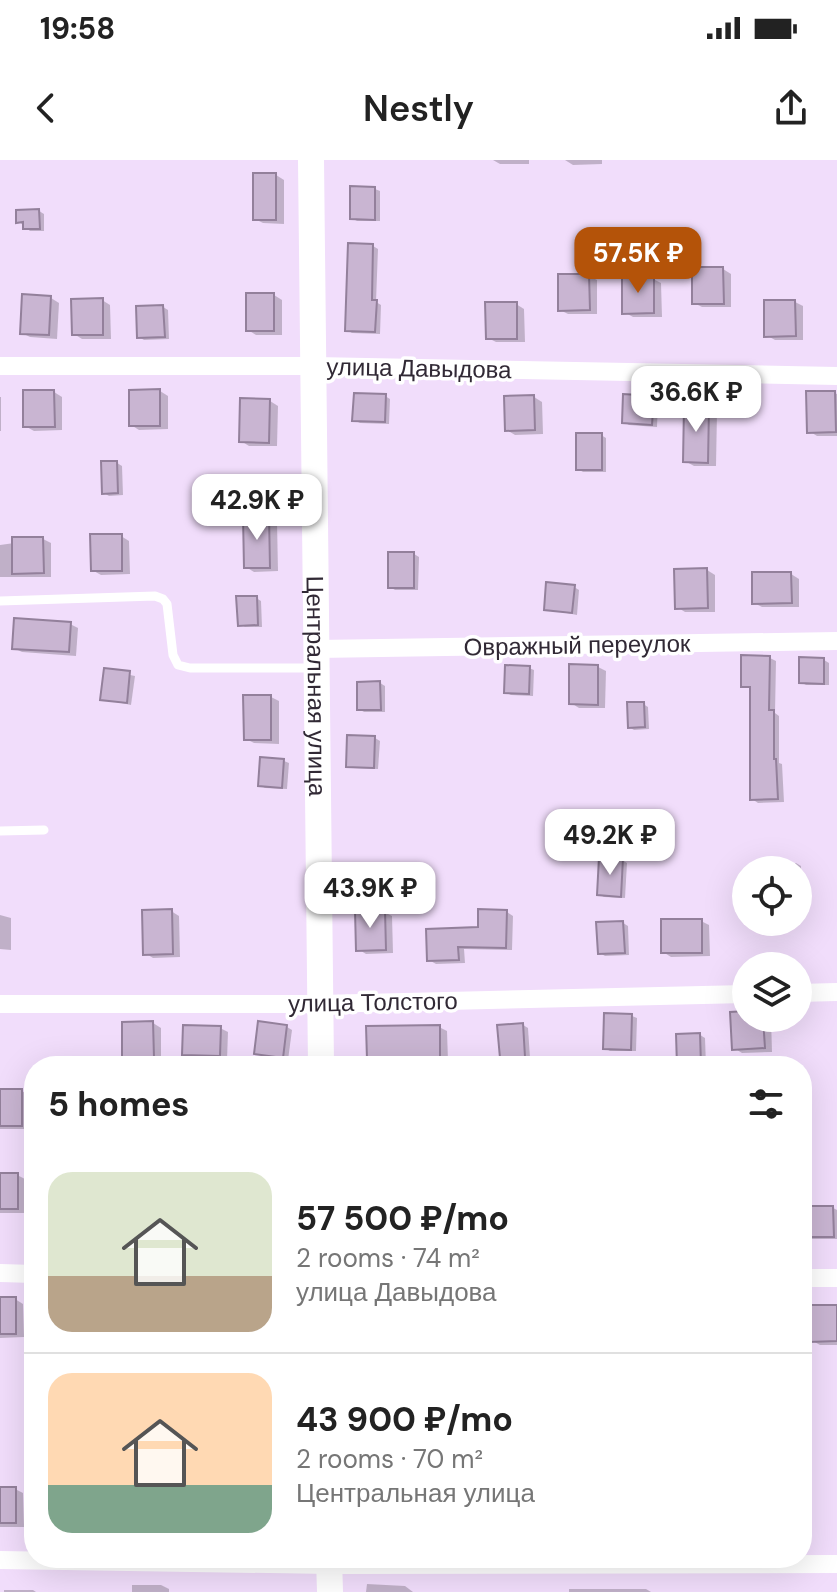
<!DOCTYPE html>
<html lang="en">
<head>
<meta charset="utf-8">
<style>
	:root { --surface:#fff; --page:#f6f6f6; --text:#222; --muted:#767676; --line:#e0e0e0; --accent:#b45309 }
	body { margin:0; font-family:"DM Sans",sans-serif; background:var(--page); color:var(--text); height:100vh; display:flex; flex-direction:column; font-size:30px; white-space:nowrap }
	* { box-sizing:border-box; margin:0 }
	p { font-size:26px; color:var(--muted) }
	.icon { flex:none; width:44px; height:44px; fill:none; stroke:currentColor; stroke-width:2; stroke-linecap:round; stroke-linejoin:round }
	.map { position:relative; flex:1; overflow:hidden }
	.details { position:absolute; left:24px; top:896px; width:788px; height:512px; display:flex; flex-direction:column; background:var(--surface); border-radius:32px; box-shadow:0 8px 32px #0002 }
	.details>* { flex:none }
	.tools { position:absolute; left:732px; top:696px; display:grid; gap:16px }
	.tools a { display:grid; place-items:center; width:80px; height:80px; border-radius:50%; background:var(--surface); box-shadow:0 8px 32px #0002; font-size:40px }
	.price { position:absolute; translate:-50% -68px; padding:0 18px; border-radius:16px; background:#fff; color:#222; font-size:26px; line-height:52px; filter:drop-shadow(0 2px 4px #0008) }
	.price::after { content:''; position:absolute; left:50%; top:48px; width:24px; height:18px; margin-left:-12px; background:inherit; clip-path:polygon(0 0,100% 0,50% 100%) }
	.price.on { background:var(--accent); color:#fff }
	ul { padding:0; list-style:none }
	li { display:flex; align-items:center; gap:24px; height:200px; padding:0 24px }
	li+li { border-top:2px solid var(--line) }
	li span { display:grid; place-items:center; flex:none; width:224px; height:160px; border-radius:24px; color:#555 }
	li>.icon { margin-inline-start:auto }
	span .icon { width:96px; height:96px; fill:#fffc; stroke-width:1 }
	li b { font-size:34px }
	h2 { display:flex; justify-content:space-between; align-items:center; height:96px; padding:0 24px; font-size:34px }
	.status { display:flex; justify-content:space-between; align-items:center; height:56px; padding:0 40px; background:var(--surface); direction:ltr }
	.status svg { height:22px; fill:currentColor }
	header { display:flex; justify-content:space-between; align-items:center; height:104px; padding:0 24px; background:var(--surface); font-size:36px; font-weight:600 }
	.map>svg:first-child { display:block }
</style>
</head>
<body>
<div class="status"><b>19:58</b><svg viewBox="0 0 49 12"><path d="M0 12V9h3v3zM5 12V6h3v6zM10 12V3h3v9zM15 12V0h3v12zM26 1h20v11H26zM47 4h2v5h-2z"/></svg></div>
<header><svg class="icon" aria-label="back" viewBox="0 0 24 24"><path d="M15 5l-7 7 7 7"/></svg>Nestly<svg class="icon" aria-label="share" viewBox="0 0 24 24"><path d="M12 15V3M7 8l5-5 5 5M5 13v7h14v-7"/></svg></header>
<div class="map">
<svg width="837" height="1432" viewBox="0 0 837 1432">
	<rect width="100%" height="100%" fill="#f1ddfb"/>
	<g fill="#0003">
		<polygon points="493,0 529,0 529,4 500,4"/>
		<polygon points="565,0 602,0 602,4 573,5"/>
		<polygon points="276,15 284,20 284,64 263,63 255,59"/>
		<polygon points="375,29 380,31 380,61 357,61 352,58"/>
		<polygon points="39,51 44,54 44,71 30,71 18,61"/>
		<polygon points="373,86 378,89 376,142 381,145 380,174 352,173 347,170"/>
		<polygon points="723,109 731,114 731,147 702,147 694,143"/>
		<polygon points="589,116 597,120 597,154 568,154 560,150"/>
		<polygon points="653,119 661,123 662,157 633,157 624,152"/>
		<polygon points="274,135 282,140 282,175 256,175 248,170"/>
		<polygon points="51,138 59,143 57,179 30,177 22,173"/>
		<polygon points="102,140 110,145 111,179 82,179 74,174"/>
		<polygon points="795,142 803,146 803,180 775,180 766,175"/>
		<polygon points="516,144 524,149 525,182 496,182 488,178"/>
		<polygon points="163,147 168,150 169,179 144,180 139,177"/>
		<polygon points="160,231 168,236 168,269 139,270 131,265"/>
		<polygon points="54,232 62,237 62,270 34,271 25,266"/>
		<polygon points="834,233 837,234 837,276 817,276 809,271"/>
		<polygon points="385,236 390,239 389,264 360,263 354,260"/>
		<rect x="0" y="237" width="1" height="34"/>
		<polygon points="534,237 542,242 543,274 515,275 507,270"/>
		<polygon points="653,238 658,241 657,267 629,265 624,262"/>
		<polygon points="270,241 278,246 277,286 249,286 241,281"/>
		<polygon points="709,248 717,253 716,306 694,306 685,301"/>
		<polygon points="601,275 606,278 606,312 583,312 578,309"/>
		<polygon points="117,303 122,306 123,335 109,336 104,333"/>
		<polygon points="269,357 277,362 278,411 254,412 246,407"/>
		<polygon points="121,376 129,381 130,414 101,415 92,410"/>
		<polygon points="43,379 51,383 51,417 0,417 0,385"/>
		<polygon points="414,394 419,397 418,430 395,430 390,427"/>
		<polygon points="707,410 715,415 715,452 685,452 677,447"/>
		<polygon points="791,414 799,419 799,447 762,447 754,443"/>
		<polygon points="574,427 579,430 577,455 546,449"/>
		<polygon points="256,438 261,441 262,467 245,467 240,464"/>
		<polygon points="70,464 78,468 76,496 22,492 14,488"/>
		<polygon points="770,498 776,501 775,553 779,556 779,603 782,604 784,642 758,643 752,639 752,529 743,526"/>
		<polygon points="824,500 829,503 829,525 806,525 801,522"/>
		<polygon points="598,507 606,511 605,548 579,548 571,543"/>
		<polygon points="529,508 534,510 533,536 511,535 506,532"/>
		<polygon points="105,510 135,516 131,545 102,539"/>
		<polygon points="380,523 385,526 385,552 364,552 359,549"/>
		<polygon points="271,537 279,541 279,584 254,583 246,579"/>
		<polygon points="643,544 648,547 649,569 634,570 629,567"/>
		<polygon points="375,578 380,581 378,609 353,608 348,605"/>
		<polygon points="284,601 289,603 287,629 265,628 260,625"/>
		<polygon points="622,700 627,703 625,738 604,737 599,734"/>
		<polygon points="796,703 801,706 801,734 798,734 798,710 766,710 766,704"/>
		<polygon points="171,751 179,756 180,797 153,798 145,793"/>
		<polygon points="384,752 392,756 393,793 366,794 358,789"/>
		<polygon points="507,752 513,756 512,790 464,789 465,803 436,804 429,800"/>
		<polygon points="0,755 11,758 11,790 0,789"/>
		<polygon points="701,761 709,765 710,796 671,797 663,792"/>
		<polygon points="623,763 628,766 629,795 605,796 600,793"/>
		<polygon points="746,853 746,858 771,858 772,892 742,893 734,888"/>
		<polygon points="632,856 637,858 636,891 610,891 605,888"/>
		<polygon points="153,863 161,868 161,902 132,902 124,897"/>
		<polygon points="523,865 528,868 530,898 507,900 502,897"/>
		<polygon points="287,867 292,870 288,900 256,893"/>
		<polygon points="439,867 447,871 448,901 377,903 369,898"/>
		<polygon points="220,868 228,872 227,900 192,899 184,894"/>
		<polygon points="700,875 705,878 706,906 679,906"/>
		<polygon points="0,931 22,931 30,936 30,969 0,969"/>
		<polygon points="0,1015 17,1015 25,1019 26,1053 0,1053"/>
		<polygon points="802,1048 833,1048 837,1050 837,1079 808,1079 803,1076"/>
		<polygon points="0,1139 15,1139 23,1144 24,1177 0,1178"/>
		<polygon points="837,1147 837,1185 820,1185 811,1180"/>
		<polygon points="0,1329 15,1329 23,1333 24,1367 0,1367"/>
		<polygon points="367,1424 405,1426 413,1432 366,1432"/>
		<polygon points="132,1425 161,1425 169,1429 169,1432 132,1432"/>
		<polygon points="569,1429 646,1429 651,1432 569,1432"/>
		<polygon points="4,1430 33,1430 36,1432 4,1432"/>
	</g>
	<g fill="#c9b5d2" stroke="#93809b" stroke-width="2">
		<rect x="253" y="13" width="23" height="47"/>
		<polygon points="350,26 375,27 375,60 350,59"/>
		<polygon points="39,49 40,69 23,69 23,62 16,63 16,50"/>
		<polygon points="348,83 373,84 372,140 377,140 375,172 345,171"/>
		<polygon points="692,107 723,107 724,144 692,144"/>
		<polygon points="558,114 589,114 590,150 558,151"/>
		<polygon points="622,117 654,117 654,153 622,154"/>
		<rect x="246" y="133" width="28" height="38"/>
		<polygon points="22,134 51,136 49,175 20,174"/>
		<polygon points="103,138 103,175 72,175 71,139"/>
		<polygon points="764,140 795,140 796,176 764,177"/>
		<polygon points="485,142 517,142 517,179 486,179"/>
		<polygon points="163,145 165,177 137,178 136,146"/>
		<polygon points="160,229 160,266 129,266 129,230"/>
		<polygon points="23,230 54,230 55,267 23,267"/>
		<polygon points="806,231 835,231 836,272 807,273"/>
		<polygon points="354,233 386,234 385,262 352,261"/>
		<polygon points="623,234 654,236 652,265 622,263"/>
		<polygon points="534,235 535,270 505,271 504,236"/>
		<polygon points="240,238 270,239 269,283 239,282"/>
		<polygon points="684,246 709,246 708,303 683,302"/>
		<rect x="576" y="273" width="26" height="37"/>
		<polygon points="101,301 117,301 118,333 102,334"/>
		<polygon points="269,355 270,408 244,408 243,356"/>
		<polygon points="90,374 122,374 122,411 91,411"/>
		<polygon points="12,377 43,377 44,413 12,414"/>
		<rect x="388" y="392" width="26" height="36"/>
		<polygon points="707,408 708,448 675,449 674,409"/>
		<polygon points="752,412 791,412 792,443 752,444"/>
		<polygon points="546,422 575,425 572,453 544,450"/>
		<polygon points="236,436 257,436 258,465 238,466"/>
		<polygon points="14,458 71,462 69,492 12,489"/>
		<polygon points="741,495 770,496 769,550 774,550 774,599 776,599 778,639 750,640 750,527 741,527"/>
		<polygon points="799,497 824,498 824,524 799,523"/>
		<polygon points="569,504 598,505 598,545 569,544"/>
		<polygon points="505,505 530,506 529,534 504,533"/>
		<polygon points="104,508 130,511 127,543 100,540"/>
		<polygon points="380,521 381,550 357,550 357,522"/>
		<polygon points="243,535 271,535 271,580 244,580"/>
		<polygon points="627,542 644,542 645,567 628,568"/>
		<polygon points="347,575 375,576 374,608 346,607"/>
		<polygon points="260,597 284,599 282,628 258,626"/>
		<polygon points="599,697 623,698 621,737 597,735"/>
		<polygon points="172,749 173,794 143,795 142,750"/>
		<polygon points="478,749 507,750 506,788 458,787 459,800 427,801 426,769 478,767"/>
		<polygon points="355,750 385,750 386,790 356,791"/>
		<rect x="661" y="759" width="41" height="34"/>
		<polygon points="623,761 625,793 598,794 596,762"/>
		<polygon points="746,851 746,858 763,858 765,888 732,890 730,852"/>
		<polygon points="604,853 632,854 631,890 603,889"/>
		<polygon points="153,861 154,898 122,898 122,862"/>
		<polygon points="258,861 287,865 283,898 254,894"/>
		<polygon points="523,863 525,897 500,898 497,865"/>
		<polygon points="183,865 221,866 220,896 182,895"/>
		<polygon points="440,865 440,898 367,899 366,866"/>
		<polygon points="700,873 701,906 677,906 676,874"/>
		<rect x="0" y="929" width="22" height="37"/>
		<rect x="0" y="1013" width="18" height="36"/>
		<polygon points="802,1046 833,1046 834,1077 802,1077"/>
		<rect x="0" y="1137" width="16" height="37"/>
		<polygon points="809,1145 837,1145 837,1181 809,1182"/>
		<rect x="0" y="1327" width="16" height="36"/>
	</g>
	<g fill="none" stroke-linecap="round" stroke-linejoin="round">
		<g stroke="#fff" stroke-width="9">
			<polyline points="0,441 155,436 163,439 167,444 173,495 178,505 190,508 314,508"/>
			<polyline points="0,671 44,670"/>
		</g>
		<g stroke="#fff" stroke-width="18">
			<polyline points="0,206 315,206 837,216"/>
			<polyline points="317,489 837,481"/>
			<polyline points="798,833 837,832"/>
			<polyline points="0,844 320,844 746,834"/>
			<polyline points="0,1113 34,1114"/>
			<polyline points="802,1118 837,1118"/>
			<polyline points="0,1400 329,1405 837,1404"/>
		</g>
		<g stroke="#fff" stroke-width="26">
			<path id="s1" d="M311,0L321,906"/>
			<polyline points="329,1398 330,1432"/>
		</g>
	</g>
	<g text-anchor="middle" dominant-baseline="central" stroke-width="7" stroke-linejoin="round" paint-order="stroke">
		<g font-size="24" fill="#312935" stroke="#fff">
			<text transform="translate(419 208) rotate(1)">улица Давыдова</text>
			<text transform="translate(577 485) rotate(-1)">Овражный переулок</text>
			<text stroke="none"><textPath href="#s1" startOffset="526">Центральная улица</textPath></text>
			<text transform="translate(373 842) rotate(-1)">улица Толстого</text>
		</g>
	</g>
</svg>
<div class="tools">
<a><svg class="icon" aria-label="locate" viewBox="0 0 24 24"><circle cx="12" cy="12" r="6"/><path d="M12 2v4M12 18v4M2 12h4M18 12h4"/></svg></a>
<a><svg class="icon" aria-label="layers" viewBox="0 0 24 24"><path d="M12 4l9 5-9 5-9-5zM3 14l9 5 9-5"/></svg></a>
</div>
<b class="price on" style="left:638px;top:135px">57.5K ₽</b>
<b class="price" style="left:696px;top:274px">36.6K ₽</b>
<b class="price" style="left:257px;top:382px">42.9K ₽</b>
<b class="price" style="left:610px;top:717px">49.2K ₽</b>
<b class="price" style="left:370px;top:770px">43.9K ₽</b>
<section class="details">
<h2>5 homes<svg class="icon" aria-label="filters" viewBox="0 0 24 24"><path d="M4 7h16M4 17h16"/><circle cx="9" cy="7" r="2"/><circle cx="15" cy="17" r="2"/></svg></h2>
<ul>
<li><span style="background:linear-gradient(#dfe7d0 65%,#b9a48a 0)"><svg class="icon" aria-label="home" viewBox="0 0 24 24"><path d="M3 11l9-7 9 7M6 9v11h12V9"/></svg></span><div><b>57 500 ₽/mo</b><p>2 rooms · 74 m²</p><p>улица Давыдова</p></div></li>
<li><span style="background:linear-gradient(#ffd9b3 70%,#7fa58c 0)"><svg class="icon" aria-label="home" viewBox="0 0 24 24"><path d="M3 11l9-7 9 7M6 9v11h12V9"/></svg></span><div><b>43 900 ₽/mo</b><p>2 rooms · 70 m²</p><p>Центральная улица</p></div></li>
</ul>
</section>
</div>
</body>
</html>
